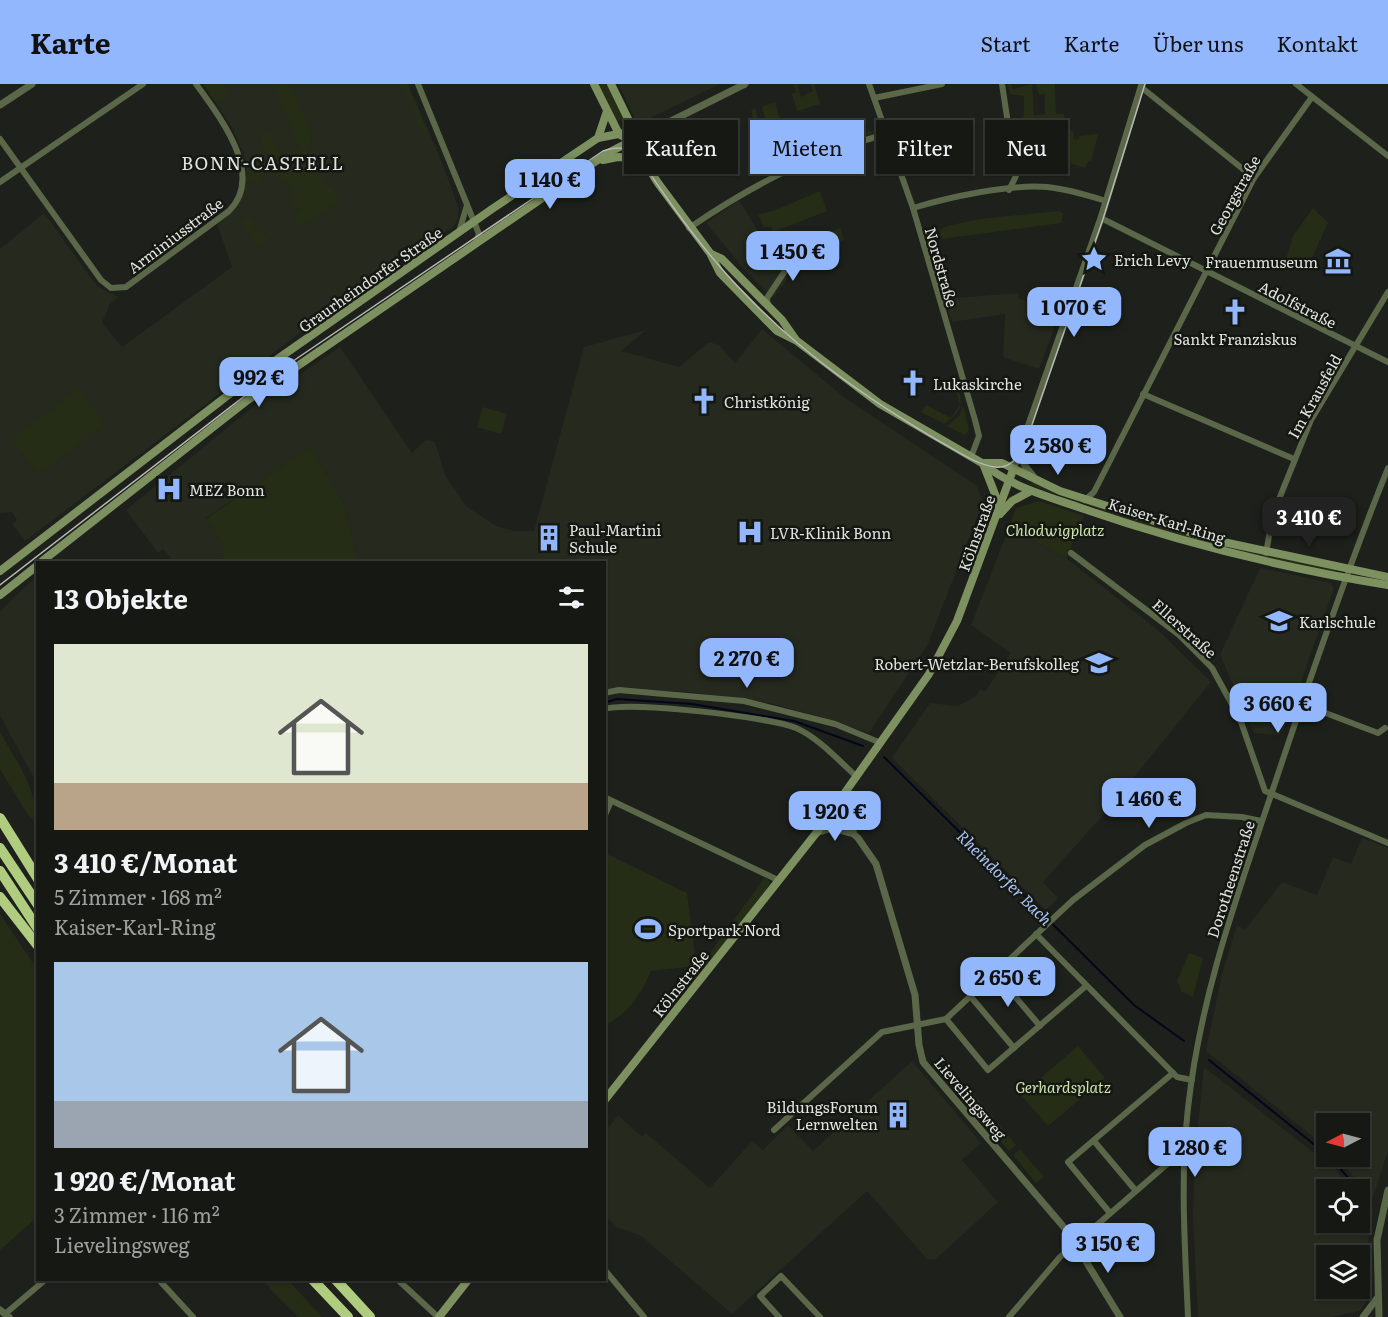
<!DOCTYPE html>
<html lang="de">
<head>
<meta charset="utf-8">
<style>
	:root { --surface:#161814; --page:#232522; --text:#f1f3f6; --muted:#9ea0a0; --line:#353734; --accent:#93b7fd }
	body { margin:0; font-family:Literata,serif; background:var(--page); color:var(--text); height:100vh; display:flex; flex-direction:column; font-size:22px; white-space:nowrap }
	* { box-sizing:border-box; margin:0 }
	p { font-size:20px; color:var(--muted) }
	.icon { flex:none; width:33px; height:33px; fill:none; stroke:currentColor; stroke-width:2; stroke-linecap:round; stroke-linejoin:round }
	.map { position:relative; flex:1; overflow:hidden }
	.sheet { position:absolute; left:36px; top:477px; width:570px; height:720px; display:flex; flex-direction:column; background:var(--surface); border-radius:0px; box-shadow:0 2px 4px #0004,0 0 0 2px var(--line) }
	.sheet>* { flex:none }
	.banner { position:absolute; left:624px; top:36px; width:570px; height:54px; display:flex; gap:12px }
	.needle { width:39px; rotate:264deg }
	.fabs { position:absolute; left:1316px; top:1029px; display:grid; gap:12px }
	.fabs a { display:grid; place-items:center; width:54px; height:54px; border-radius:0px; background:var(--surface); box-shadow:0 2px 4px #0004,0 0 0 2px var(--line); font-size:30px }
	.price { position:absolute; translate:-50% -51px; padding:0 14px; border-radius:12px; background:var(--accent); color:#111; font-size:20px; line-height:39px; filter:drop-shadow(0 2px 3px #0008) }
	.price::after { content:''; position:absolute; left:50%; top:36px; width:18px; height:14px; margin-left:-9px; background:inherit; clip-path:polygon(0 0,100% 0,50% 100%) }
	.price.current { background:#222; color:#fff }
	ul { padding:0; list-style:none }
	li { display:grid; align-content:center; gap:12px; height:318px; padding:0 18px }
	li span { display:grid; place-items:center; height:186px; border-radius:0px; color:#555 }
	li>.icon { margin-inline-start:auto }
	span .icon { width:108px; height:108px; fill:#fffc; stroke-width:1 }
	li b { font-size:26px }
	h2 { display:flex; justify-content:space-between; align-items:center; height:72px; padding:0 18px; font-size:26px }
	.tag { padding:0 21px; border-radius:0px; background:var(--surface); box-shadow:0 2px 4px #0004,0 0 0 2px var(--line); font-size:21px; line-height:54px }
	.tag.current { background:var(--accent); color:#111 }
	header { display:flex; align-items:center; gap:36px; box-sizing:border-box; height:84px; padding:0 30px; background:var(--accent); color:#111 }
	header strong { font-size:28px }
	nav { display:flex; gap:33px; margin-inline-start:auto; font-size:21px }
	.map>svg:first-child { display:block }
</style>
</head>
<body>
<header>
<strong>Karte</strong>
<nav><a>Start</a><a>Karte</a><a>Über uns</a><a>Kontakt</a></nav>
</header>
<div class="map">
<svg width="1388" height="1233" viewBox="0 0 1388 1233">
	<rect width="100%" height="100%" fill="#1e201b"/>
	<g fill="#25291e" fill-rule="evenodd">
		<polygon points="203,0 408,0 444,83 458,123 458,135 453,143 309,242 25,457 12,440 17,436 12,428 0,429 0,165 44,129 97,202 119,213 110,220 102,238 122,263 232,183 217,140 238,123 245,97 246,77 233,45"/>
		<polygon points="618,0 720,0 640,39 635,34"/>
		<polygon points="739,116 787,195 773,214 745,186 706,139"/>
		<polygon points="1019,209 1018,214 1045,224 1042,234 1056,239 1039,285 1003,273 1005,230 952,238 944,215"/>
		<polygon points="762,245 845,314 977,402 983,418 928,560 869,649 818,632 769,619 688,608 621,605 605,608 604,478 358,478 343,418 310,364 206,434 223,460 225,474 218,478 174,478 163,465 158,469 126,426 258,319 340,263 412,369 426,356 435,358 445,391 466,422 496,442 515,447 534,447 584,263 646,246 621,267 679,283 709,258 719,261 735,279"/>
		<polygon points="1009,444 1066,474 1159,547 1211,598 1105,729 1043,798 1058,814 1046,826 892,674 930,619 958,622 976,612 980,605 985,608 1011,569 971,541"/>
		<polygon points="1260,484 1331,499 1334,504 1283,648 1279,651 1254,649 1220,571"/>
		<polygon points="37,492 37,699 0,632 0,527"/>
		<polygon points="1362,754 1388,764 1388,1067 1372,1116 1338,1073 1359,1072 1359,1040 1326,1040 1326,1063 1206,967 1222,890 1237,841 1245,846 1282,798 1317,811 1333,773 1351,780"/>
		<polygon points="912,977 981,1059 962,1076 998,1118 935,1176 927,1175 867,1107 732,1230 640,1151 618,1144 605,1132 605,1048 618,1031 642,1053 646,1049 710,1104 752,1057 763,1066 788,1041 813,1067"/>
		<path d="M1204,983L1336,1086L1351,1105L1326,1106V1138H1359V1116L1373,1127L1365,1174V1219L1360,1227L1331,1233H1198L1193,1133L1195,1069ZM1326,1172H1359V1204H1326Z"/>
	</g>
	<g fill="#252d16">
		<polygon points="204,0 224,0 229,12 216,18"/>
		<path d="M280,0H290L313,52L310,54L312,59L307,64L326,103L331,101L339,118L299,142L293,132L300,124L296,120L291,125L290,124C298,108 286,91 269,92L267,88L256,100L247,98L249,83L253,85L272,82L259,52L270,47L280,71L299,63L274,3Z"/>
		<polygon points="402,0 407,0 427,48 422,50"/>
		<polygon points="598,0 607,0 624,34 616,38"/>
		<polygon points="797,0 801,13 813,7 811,0 814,0 820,20 797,27 792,10 796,8 794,1"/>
		<polygon points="1008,0 1011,0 1013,5 1032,0 1034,31 1045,30 1045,9 1039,11 1036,0 1055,0 1056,30 1064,30 1064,47 1073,47 1074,56 1079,55 1079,52 1098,50 1091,78 1088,77 1085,84 1063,77 1040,81 1038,66 1052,64 1051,53 1045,54 1044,49 1035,50 1033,38 1019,40 1024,31 1024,12 1010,10"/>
		<polygon points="775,18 791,78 786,81 785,75 773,77 775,86 768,90 751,26 756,25 760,49 769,47 762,23"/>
		<polygon points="878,45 879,47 801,74 800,67"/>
		<polygon points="820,107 827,127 773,148 771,143 764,143 758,131 776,126"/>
		<polygon points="1313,124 1328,139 1306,186 1285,179 1293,152"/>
		<polygon points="1059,127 1063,130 1061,139 942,155 942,152 929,152 941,150 940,146 947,142 979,135"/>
		<polygon points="249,132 256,140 254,145 271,154 257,163 240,138"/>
		<polygon points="840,144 844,155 839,159 837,167 811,172 806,158"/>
		<path d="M953,293H955C962,318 967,324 944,340L921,328L926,321L951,334L960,321Z"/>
		<polygon points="78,305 105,339 39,391 11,355"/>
		<polygon points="963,321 969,346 965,351 947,342 960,331"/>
		<polygon points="483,323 507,330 501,350 477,343"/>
		<polygon points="310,363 343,418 358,478 224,478 223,460 206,435"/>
		<polygon points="1032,398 1076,416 1336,485 1335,489 1196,459 1030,401"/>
		<polygon points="1039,417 1084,432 1066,474 1009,444 1016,424"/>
		<path d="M0,648C16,677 38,706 37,740L28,731L0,685Z"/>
		<path d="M605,769L687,809L696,882L651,887C641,910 628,930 605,941Z"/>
		<polygon points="765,793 770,798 768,803 679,916 676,916"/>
		<polygon points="0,830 37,885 37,1133 0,1166"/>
		<polygon points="1189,869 1203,874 1193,913 1182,908 1177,897"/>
		<polygon points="1078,962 1105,994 1048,1042 1021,1011"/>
		<polygon points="970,1006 994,1034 987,1040 963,1012"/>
		<polygon points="998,1039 1016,1061 1009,1067 990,1045"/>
		<polygon points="1020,1065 1044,1093 1036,1099 1013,1071"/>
		<polygon points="262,1196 288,1196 322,1233 298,1233"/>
	</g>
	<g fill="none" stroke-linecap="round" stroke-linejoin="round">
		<g stroke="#02071b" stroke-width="2">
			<polyline points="604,619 617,615 692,620 794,637 863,662"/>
			<polyline points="884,673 1134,921 1184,957"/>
			<polyline points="1209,976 1326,1070"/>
			<polyline points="1329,1072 1359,1106"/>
			<polyline points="1359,1106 1369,1118"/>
		</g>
		<g stroke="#5b6749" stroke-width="6">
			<polyline points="418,0 479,150 476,158"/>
			<polyline points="869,0 913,124 975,336 979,352 971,373"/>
			<polyline points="1002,0 1016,92 1009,106"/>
			<polyline points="1296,0 1388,72"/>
			<polyline points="1141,3 1254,94"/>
			<polyline points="874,14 942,0"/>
			<path d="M0,55L101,196L111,204L126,203L229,127C266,90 218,31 196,0"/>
			<polyline points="0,98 143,0"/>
			<path d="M913,124C949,113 1010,100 1047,103C1067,105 1087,111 1106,117"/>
			<polyline points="1101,134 1388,278"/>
			<path d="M689,144C752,101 812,70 886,50"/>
			<polyline points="459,148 467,121"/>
			<polyline points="768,222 767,214 797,169"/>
			<polyline points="1143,310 1294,375"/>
			<polyline points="1085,416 1094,408 1254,94 1312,13"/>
			<polyline points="1071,469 1178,550 1212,584 1240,635 1265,707 1388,759"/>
			<polyline points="1266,469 1273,430 1311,336 1388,208"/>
			<polyline points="604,609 619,606 744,617 835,640 881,659"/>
			<polyline points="1302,620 1378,649 1385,644"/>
			<path d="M604,625C630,617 770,633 796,644C819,654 839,677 857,693"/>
			<polyline points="604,713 778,796"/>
			<polyline points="604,733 611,717"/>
			<polyline points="1036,850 1177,993 1192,996"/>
			<polyline points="995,889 1040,942"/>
			<polyline points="971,913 1014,964"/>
			<polyline points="946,935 988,986 1086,902"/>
			<polyline points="774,1046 882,948 946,935 1073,816 1145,761 1186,739 1206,731 1242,733 1261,737"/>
			<polyline points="1094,1057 1136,1107"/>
			<polyline points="1110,1129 1068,1078 1173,989"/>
			<polyline points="604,1185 644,1233"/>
			<polyline points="159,1196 193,1233"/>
			<polyline points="398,1196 438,1233"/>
			<polyline points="5,1230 45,1196"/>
			<polyline points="779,1233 760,1212 781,1192 820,1233"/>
			<polyline points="1009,1233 1060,1173 1173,1075 1184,1070"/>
			<path d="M1188,1233C1185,1163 1180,1094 1188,1024C1201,907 1239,807 1276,696C1311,591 1347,486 1388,384"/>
		</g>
		<g stroke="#5b6749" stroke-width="7">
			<polyline points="0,21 32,0"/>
			<polyline points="631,57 745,0"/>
			<polyline points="1020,368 1025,382 1033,392"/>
			<polyline points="1013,386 1101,134 1142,0"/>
			<polyline points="843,712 845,728 853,747"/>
			<polyline points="830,729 858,754 876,780 915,911 919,961 923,978 1068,1148 1120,1233"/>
			<polyline points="816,749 832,744 851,749"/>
			<polyline points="0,1226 9,1233"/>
			<polyline points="1363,1233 1378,1213"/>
			<polyline points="1379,1233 1377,1156 1388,1106"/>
		</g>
		<g stroke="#7d905f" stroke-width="8">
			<polyline points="594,0 619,50"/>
			<polyline points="611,0 634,47"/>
			<path d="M619,50L631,57L658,99L710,169L720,189L777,247L797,257L880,320L982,379C1011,403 1047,412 1081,424C1182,459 1283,484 1388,501"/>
			<polyline points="598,54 607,27"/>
			<polyline points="603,76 618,73 641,74"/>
			<polyline points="711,170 722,175 782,236 796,256"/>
			<polyline points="982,379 1002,379 1060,407 1214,456 1388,493"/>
			<polyline points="984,382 1000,423"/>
			<polyline points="1000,430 1012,417 1031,407"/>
			<polyline points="41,478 245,318 608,69 631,57"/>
			<polyline points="0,487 249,295 492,125 598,54 634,47"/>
			<polyline points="0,511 38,481"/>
			<polyline points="604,1017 817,748 929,590 957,537 1013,386"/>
			<polyline points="439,1233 468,1196"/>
		</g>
		<g stroke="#b0cd7f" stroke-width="10">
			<polyline points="0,734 38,795"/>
			<polyline points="0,764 38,821"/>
			<polyline points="0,787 38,845"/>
			<polyline points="0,813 38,862"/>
			<polyline points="313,1196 348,1233"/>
			<polyline points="336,1196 370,1233"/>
		</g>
		<path stroke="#b6b8b4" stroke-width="1.5" d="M0,501L268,294L603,67C619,61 629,64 641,76C673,125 707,172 748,213C804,271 868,315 937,356C954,365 976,381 995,383C1010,385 1019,373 1025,361L1103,135L1145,0"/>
	</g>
	<defs>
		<g id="sight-bare" transform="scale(2.07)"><path d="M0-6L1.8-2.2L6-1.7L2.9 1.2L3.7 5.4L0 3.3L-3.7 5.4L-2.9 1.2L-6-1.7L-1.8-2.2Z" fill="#93b7fd" stroke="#151712" stroke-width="2.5" paint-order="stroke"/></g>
		<g id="museum-bare" transform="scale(2.07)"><path d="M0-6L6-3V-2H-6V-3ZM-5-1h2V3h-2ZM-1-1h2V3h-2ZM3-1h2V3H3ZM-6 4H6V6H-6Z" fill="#93b7fd" stroke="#151712" stroke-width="2.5" paint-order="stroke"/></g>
		<g id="church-bare" transform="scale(2.07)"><path d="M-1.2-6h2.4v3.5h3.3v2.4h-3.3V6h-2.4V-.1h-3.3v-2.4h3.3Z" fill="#93b7fd" stroke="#151712" stroke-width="2.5" paint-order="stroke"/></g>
		<g id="hospital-bare" transform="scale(2.07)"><path d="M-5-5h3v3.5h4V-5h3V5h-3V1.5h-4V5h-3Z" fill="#93b7fd" stroke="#151712" stroke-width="2.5" paint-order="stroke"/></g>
		<g id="building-bare" transform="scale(2.07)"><path d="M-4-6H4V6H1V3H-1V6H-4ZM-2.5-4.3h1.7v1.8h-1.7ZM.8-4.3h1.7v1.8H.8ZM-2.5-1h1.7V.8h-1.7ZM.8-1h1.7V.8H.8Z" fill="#93b7fd" stroke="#151712" stroke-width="2.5" paint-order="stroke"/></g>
		<g id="school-bare" transform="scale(2.07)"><path d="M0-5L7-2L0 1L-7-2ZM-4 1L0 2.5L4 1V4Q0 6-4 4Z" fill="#93b7fd" stroke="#151712" stroke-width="2.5" paint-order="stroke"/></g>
		<g id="stadium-bare" transform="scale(2.07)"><path d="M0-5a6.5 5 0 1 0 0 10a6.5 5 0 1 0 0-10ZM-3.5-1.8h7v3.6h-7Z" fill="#93b7fd" stroke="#151712" stroke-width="2.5" paint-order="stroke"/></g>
	</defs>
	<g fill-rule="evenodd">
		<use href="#sight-bare" x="1094" y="175"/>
		<use href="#museum-bare" x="1338" y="177"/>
		<use href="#church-bare" x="1235" y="228"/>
		<use href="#church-bare" x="913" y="299"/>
		<use href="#church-bare" x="704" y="317"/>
		<use href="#hospital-bare" x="169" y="405"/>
		<use href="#hospital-bare" x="750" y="448"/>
		<use href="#building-bare" x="549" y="454"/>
		<use href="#school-bare" x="1279" y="537"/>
		<use href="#school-bare" x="1099" y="579"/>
		<use href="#stadium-bare" x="648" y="845"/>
		<use href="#building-bare" x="898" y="1031"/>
	</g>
	<g text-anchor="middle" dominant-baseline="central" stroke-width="5" stroke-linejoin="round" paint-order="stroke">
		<g font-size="15" fill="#e1e3df" stroke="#151712">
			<text transform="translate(1234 111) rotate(-61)">Georgstraße</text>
			<text transform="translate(175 151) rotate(-37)">Arminiusstraße</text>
			<text transform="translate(942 183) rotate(74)">Nordstraße</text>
			<text transform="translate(370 195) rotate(-35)">Graurheindorfer Straße</text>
			<text transform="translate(1298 220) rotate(27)">Adolfstraße</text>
			<text transform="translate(1314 312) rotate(-61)">Im Krausfeld</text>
			<text transform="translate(1167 436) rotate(17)">Kaiser-Karl-Ring</text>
			<text transform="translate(976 449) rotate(-70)">Kölnstraße</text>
			<text transform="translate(1185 544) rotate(42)">Ellerstraße</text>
			<text transform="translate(1230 795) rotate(-72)">Dorotheenstraße</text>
			<text transform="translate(680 899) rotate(-52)">Kölnstraße</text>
			<text transform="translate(971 1014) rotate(50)">Lievelingsweg</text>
		</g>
		<g font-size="15" fill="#e1e3df" stroke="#151712" text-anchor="start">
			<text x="1114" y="175">Erich Levy</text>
			<text x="1318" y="177" text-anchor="end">Frauenmuseum</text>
			<text x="1235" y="254" text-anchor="middle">Sankt Franziskus</text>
			<text x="933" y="299">Lukaskirche</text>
			<text x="724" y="317">Christkönig</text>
			<text x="189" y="405">MEZ Bonn</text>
			<text x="569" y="445">Paul-Martini<tspan x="569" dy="17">Schule</tspan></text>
			<text x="770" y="448">LVR-Klinik Bonn</text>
			<text x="1299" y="537">Karlschule</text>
			<text x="1079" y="579" text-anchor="end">Robert-Wetzlar-Berufskolleg</text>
			<text x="668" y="845">Sportpark Nord</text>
			<text x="878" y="1022" text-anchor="end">BildungsForum<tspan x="878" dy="17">Lernwelten</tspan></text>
		</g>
		<g font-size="15" font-style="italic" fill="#cee4ad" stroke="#151712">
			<text x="1055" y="445">Chlodwigplatz</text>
			<text x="1063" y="1002">Gerhardsplatz</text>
		</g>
		<g font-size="16" font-style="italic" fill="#a9c4f6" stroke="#151712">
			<text transform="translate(1005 793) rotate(45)">Rheindorfer Bach</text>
		</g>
		<g font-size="18" letter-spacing="1.5" fill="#e1e3df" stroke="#151712">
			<text x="263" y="78">BONN-CASTELL</text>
		</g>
	</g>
</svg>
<div class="fabs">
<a><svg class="needle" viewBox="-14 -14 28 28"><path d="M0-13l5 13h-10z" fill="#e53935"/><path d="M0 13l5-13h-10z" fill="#9ea0a0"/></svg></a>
<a><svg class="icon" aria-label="locate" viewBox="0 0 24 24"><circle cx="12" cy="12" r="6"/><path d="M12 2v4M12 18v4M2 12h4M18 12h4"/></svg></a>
<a><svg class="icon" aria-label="layers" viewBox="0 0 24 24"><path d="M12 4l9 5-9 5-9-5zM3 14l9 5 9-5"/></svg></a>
</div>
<b class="price" style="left:550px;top:126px">1 140 €</b>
<b class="price" style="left:793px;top:198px">1 450 €</b>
<b class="price" style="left:1074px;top:254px">1 070 €</b>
<b class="price" style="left:259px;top:324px">992 €</b>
<b class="price" style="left:1058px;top:392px">2 580 €</b>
<b class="price current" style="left:1309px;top:464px">3 410 €</b>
<b class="price" style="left:747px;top:605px">2 270 €</b>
<b class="price" style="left:1278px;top:650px">3 660 €</b>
<b class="price" style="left:1149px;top:745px">1 460 €</b>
<b class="price" style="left:835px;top:758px">1 920 €</b>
<b class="price" style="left:1008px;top:924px">2 650 €</b>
<b class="price" style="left:1195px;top:1094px">1 280 €</b>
<b class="price" style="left:1108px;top:1190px">3 150 €</b>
<div class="banner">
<a class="tag">Kaufen</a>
<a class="tag current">Mieten</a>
<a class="tag">Filter</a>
<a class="tag">Neu</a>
</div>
<section class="sheet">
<h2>13 Objekte<svg class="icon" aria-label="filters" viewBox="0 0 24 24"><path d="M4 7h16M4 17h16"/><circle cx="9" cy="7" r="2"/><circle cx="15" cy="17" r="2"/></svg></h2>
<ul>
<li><span style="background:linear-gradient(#dfe7d0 75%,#b9a48a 0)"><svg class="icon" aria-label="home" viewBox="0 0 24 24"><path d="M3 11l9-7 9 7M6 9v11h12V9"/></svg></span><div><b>3 410 €/Monat</b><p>5 Zimmer · 168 m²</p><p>Kaiser-Karl-Ring</p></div></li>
<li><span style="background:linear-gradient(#a9c7e8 75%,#9aa5b1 0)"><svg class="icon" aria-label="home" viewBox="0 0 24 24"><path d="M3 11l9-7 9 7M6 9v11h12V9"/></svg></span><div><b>1 920 €/Monat</b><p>3 Zimmer · 116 m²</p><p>Lievelingsweg</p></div></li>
</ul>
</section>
</div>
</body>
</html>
